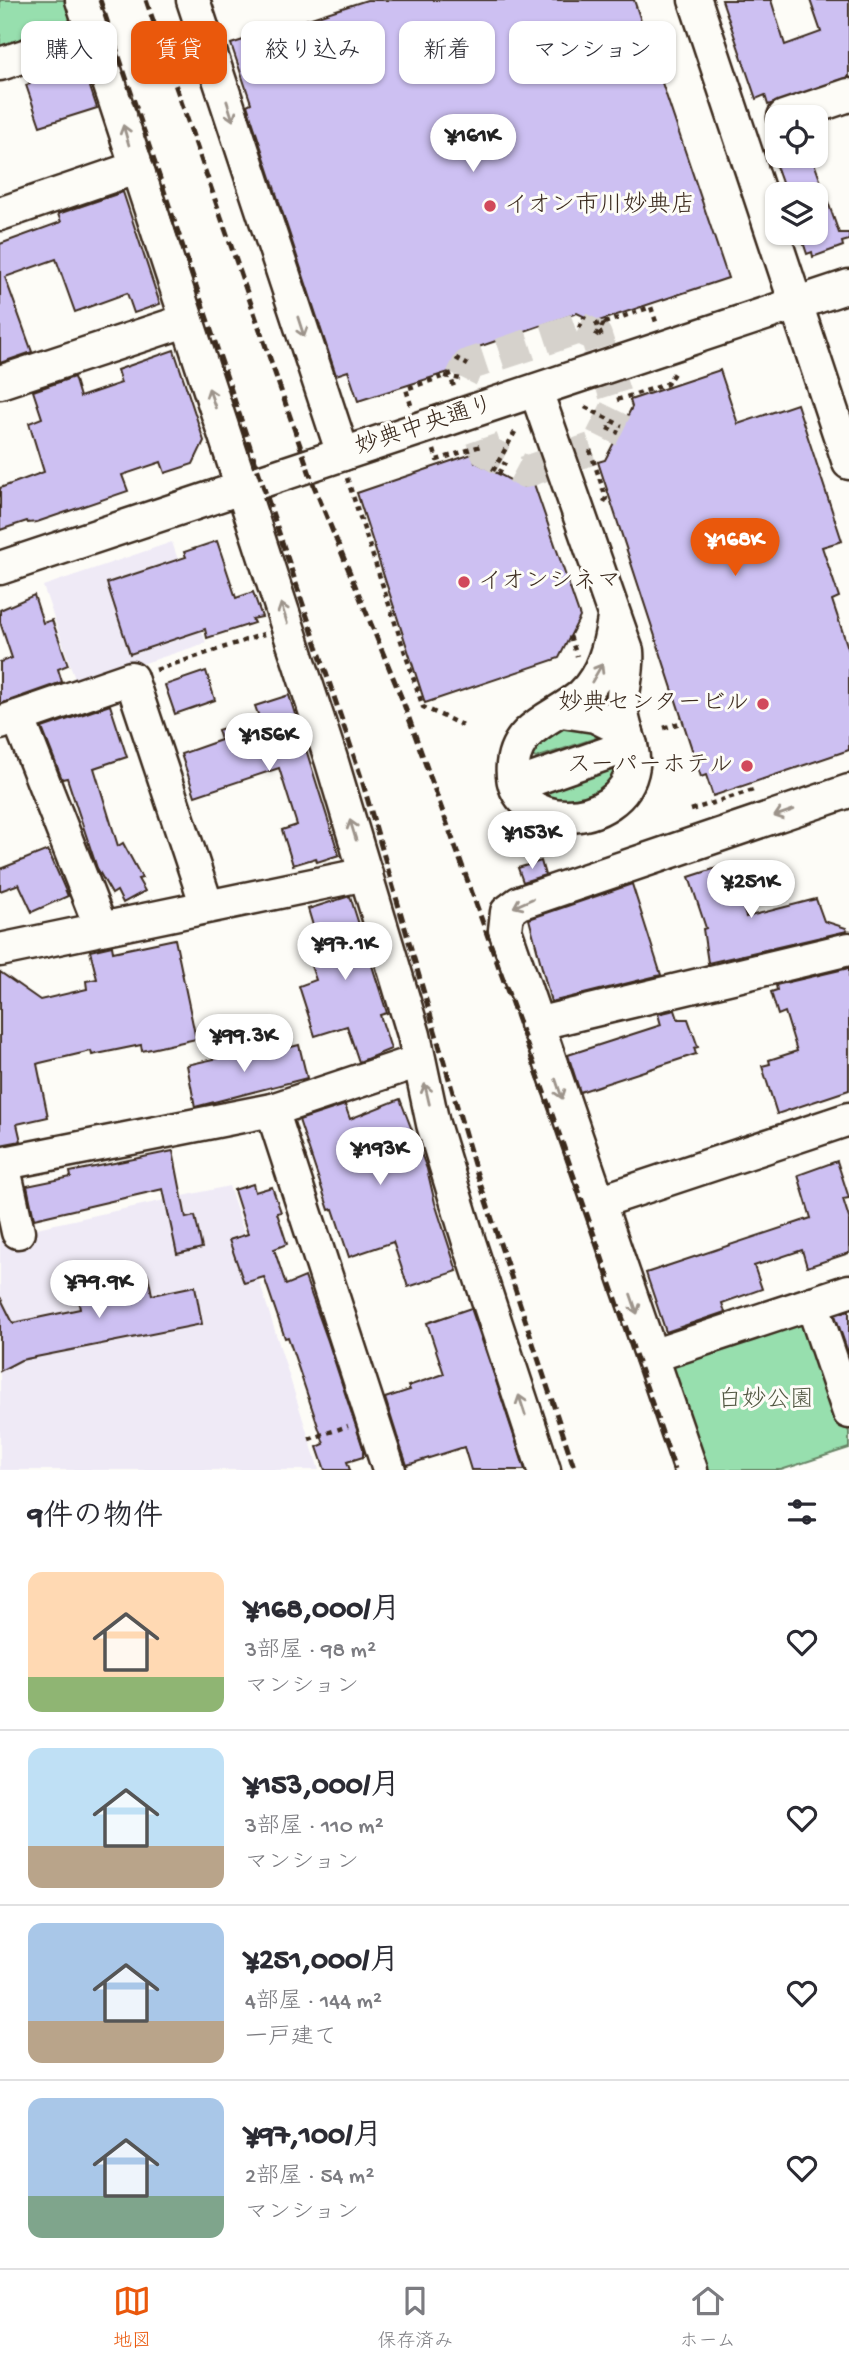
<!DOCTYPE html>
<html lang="ja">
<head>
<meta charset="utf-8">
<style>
	:root { --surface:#fff; --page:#f7f7f7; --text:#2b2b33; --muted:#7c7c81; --line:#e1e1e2; --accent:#ea580c }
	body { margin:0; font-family:"Gochi Hand","Klee One",sans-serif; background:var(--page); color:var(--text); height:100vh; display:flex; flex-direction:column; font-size:26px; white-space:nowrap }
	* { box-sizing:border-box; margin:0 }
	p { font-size:23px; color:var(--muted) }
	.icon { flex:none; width:38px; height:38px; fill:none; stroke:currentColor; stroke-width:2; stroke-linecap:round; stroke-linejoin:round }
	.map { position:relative; height:1470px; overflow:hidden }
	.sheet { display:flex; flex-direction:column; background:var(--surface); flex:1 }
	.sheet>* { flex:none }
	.hud { position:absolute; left:21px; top:21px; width:808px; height:63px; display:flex; gap:14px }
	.fabs { position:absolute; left:765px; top:105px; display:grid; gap:14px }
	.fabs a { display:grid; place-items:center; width:63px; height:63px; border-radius:14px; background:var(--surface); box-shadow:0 2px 5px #0004; font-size:35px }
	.price { position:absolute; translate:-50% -60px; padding:0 16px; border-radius:24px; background:#fff; color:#222; font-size:23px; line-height:46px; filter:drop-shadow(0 2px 4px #0008) }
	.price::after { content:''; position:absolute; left:50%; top:42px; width:21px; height:16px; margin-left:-10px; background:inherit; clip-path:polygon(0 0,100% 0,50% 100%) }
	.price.on { background:var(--accent); color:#fff }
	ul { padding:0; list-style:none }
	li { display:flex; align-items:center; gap:21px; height:175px; padding:0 28px }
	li+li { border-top:2px solid var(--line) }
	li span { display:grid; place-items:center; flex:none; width:196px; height:140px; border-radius:14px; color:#555 }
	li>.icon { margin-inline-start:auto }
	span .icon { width:84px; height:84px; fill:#fffc; stroke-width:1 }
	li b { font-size:30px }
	h2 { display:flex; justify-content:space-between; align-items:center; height:84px; padding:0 28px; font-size:30px }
	.tag { padding:0 24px; border-radius:14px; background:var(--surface); box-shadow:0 2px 5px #0004; font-size:24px; line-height:63px }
	.tag.on { background:var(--accent); color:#fff }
	.menu { display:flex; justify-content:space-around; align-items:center; height:98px; border-top:2px solid var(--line); background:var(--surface); font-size:19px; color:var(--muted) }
	.menu a { display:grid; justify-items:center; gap:4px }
	.menu .on { color:var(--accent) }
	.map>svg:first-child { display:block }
</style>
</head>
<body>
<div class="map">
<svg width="849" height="1470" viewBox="0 0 849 1470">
	<rect width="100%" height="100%" fill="#fdfcf7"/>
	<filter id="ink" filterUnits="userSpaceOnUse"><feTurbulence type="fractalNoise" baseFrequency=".0143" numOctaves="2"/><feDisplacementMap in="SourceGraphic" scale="14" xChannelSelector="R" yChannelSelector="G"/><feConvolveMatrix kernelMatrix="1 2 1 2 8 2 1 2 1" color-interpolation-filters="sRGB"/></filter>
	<g filter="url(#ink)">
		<g fill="#efeaf6">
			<polygon points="172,542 206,643 77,685 43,586"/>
			<polygon points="229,1186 319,1470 0,1470 0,1236"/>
		</g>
		<g fill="#97dfae" stroke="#698466" stroke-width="2">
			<polygon points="0,0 64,0 70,18 64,30 0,52"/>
			<polygon points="570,719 602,736 536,758 526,754"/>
			<polygon points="611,769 620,774 595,802 540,800 545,791"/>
			<polygon points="802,1317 812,1322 849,1432 849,1448 781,1470 707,1470 671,1362"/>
		</g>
		<g fill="#cdc0f2" stroke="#3b2a1e" stroke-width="2">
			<polygon points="367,0 634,0 728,278 596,322 577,313 458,354 449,372 358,401 348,371 336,375 247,105 251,103 231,44"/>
			<polygon points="722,0 771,0 785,45 821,32 810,0 849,0 849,77 768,105 765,95 756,99"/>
			<polygon points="82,63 97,108 40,126 26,85 30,84 29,80"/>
			<polygon points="812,157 839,233 849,233 849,240 842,242 843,246 813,257 812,252 807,254 800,233 816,233 816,194 786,194 776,166"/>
			<polygon points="123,192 160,304 134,313 127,293 75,312 56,259 5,277 32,352 0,363 0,244 61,222 58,214"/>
			<polygon points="174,350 204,441 193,464 165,473 161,462 122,475 128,491 37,522 28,523 27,521 0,530 0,488 44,472 29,423 42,418 33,391 74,377 80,397 121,383 117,370"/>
			<polygon points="720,370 738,424 797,404 842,541 822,547 839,597 832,600 849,651 849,750 713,796 706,775 701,777 598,462 605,460 619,433 632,407 630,400"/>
			<polygon points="472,454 475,462 524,487 534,484 580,617 559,658 425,703 357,493"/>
			<polygon points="217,541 236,598 253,592 262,617 252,619 254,623 207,638 205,629 130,654 107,583 186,557 184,552"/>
			<polygon points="34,595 43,623 52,620 68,665 58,669 62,682 0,704 0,662 12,658 0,622 0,610"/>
			<polygon points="206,671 215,700 175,714 165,685"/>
			<polygon points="289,695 339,855 317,862 316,858 293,865 282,830 297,825 279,768 195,796 181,754 221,740 218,730 259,717 255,706"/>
			<polygon points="110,705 127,757 94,768 118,846 123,843 142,878 138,879 145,891 123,903 117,891 112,894 97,868 67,778 62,779 42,728"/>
			<polygon points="48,850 68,896 32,912 19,884 0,891 0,869"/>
			<polygon points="541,861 545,875 523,882 518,868"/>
			<polygon points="729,864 746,917 816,899 824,921 846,928 847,931 708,963 703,929 706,928 689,877"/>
			<polygon points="632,884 661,975 551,1002 529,919"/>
			<polygon points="350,896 387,1013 380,1015 391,1049 359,1062 347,1026 315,1036 299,986 316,980 311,966 324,962 308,909"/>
			<polygon points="175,939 196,1039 142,1051 141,1045 92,1055 91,1051 40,1063 37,1064 48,1117 17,1124 21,1141 0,1145 0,972 40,1000 87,989 86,981 97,979 90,951 112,946 113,952"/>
			<polygon points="849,968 849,1090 777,1114 762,1066 770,1064 769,1060 797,1051 785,1012 778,1015 771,992 777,990 776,985"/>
			<polygon points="675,1010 678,1019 688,1019 698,1047 694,1048 696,1054 580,1092 568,1055 661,1025 658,1014"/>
			<polygon points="299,1045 307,1078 195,1107 187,1065 249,1051 251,1057"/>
			<polygon points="400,1099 427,1169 435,1203 457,1271 408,1287 393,1242 349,1257 333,1209 329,1210 299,1120 345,1105 350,1119"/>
			<polygon points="173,1151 186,1218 195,1216 202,1248 177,1254 163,1189 34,1219 27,1186 71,1177 70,1172"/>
			<polygon points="837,1161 849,1198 843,1199 849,1218 849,1253 807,1267 802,1250 754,1266 762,1289 722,1303 725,1312 666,1332 646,1273 811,1218 798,1175"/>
			<polygon points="253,1184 255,1192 272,1187 281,1212 277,1213 287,1244 274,1249 286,1285 305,1277 328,1341 363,1448 363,1457 347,1462 350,1470 325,1470 317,1447 324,1444 288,1337 285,1338 264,1277 244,1283 229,1240 248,1234 234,1190"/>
			<polygon points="148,1275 152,1295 195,1286 202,1324 21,1360 0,1371 0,1297 13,1323 80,1309 76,1290"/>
			<polygon points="471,1308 494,1375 525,1470 471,1470 464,1447 407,1465 397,1436 385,1398 410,1390 408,1386 444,1374 427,1323"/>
			<polygon points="849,1310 849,1355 835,1315"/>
		</g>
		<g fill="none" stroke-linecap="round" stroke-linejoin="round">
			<polygon stroke="#d6d2cc" stroke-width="32" stroke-dasharray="32 16" stroke-linecap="butt" points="579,328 596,336 618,405 597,447 525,472 486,451 461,379 468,365"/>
			<g stroke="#3b2a1e" stroke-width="37">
				<g id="minor">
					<polyline points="82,0 331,759 414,1035 433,1124 469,1242 544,1470"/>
					<polyline points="193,0 343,454"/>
					<polyline points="695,0 849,463"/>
					<polyline points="0,64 92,34"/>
					<polyline points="784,117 849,95"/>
					<polyline points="0,214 135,168"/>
					<polyline points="0,382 185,321"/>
					<path d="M536,391L627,651C629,671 622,689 622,709C622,728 635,746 633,766C623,832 506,834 513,764C517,725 558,717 582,695C603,675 610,646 614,618"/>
					<polyline points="0,568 849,286"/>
					<polyline points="562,711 595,716 627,732"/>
					<polyline points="18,717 101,928"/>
					<polyline points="0,723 131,678 207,906"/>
					<polyline points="517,785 631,745"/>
					<polyline points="0,950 366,874"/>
					<polyline points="536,1024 849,949"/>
					<polyline points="272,1110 389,1470"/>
					<polyline points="0,1164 272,1110 419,1061"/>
					<polyline points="3,1164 18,1232"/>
					<polyline points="599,1202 849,1119"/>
					<polyline points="812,1303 849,1412"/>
					<polyline points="652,1356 849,1291"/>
					<polyline points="691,1470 505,930 507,912 519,903 849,791"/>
				</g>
			</g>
			<g stroke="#3b2a1e" stroke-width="4.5" stroke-dasharray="5 5" stroke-linecap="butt">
				<polyline points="596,322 603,340"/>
				<polyline points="604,323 651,307 656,322"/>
				<polyline points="579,328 585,316"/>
				<polyline points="456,358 468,365"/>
				<polyline points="449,372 455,390"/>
				<polyline points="617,400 667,384 674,373"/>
				<polyline points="411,405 406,389 445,376"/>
				<polyline points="585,407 622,426"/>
				<polyline points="607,428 619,433"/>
				<polyline points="434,450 437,460 484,445"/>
				<polyline points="590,450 606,498 604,502"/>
				<polyline points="493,471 515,432"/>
				<polyline points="499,474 505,462"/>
				<polyline points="347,478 423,707 464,726"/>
				<polyline points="570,636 577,656"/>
				<polyline points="156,670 264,634"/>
				<polyline points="664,728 683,722"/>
				<polyline points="691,810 753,790"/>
				<polyline points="309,1439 348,1426"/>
			</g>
			<use href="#minor" stroke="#fdfcf7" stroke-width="32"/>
			<g stroke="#3b2a1e" stroke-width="5" stroke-dasharray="10 5" stroke-linecap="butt">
				<polyline points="100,0 361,777 475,1168 575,1470"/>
				<polyline points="146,0 314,486 402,699 562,1142 675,1470"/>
			</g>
			<g stroke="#3b2a1e" stroke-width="4.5" stroke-dasharray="5 5" stroke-linecap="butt">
				<polyline points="596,336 604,323"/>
				<polyline points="445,376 461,379"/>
			</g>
		</g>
		<defs><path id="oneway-shaft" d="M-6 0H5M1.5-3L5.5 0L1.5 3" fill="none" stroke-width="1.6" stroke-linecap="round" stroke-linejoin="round" transform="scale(1.75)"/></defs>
		<g stroke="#9c938a">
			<use href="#oneway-shaft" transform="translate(230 111) rotate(72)"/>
			<use href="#oneway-shaft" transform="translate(126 135) rotate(-106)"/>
			<use href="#oneway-shaft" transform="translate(301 327) rotate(72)"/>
			<use href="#oneway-shaft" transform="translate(212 398) rotate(-109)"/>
			<use href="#oneway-shaft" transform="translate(284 613) rotate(-108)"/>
			<use href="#oneway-shaft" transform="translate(597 673) rotate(-60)"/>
			<use href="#oneway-shaft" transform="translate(784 813) rotate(161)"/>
			<use href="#oneway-shaft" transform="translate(353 830) rotate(-107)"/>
			<use href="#oneway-shaft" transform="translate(523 903) rotate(156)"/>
			<use href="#oneway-shaft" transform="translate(559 1089) rotate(71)"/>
			<use href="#oneway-shaft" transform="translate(427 1094) rotate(-103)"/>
			<use href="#oneway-shaft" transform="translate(634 1304) rotate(71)"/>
			<use href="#oneway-shaft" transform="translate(522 1405) rotate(-108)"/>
		</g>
	</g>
	<g fill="#d1495b" stroke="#fdfcf7" stroke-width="2.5">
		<circle cx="490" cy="206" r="7"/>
		<circle cx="464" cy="582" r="7"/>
		<circle cx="763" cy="704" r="7"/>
		<circle cx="747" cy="766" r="7"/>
	</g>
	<g text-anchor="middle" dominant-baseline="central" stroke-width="6" stroke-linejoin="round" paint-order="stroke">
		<g font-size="24" fill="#3b2a1e" stroke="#fdfcf7" text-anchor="start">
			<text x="504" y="206">イオン市川妙典店</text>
			<text x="478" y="582">イオンシネマ</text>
			<text x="749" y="704" text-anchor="end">妙典センタービル</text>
			<text x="733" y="766" text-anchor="end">スーパーホテル</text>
		</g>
		<g font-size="24" fill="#3b2a1e" stroke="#fdfcf7">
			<text transform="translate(425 427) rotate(-18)">妙典中央通り</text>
		</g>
		<g font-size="24" fill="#525742" stroke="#fdfcf7">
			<text x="766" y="1401">白妙公園</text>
		</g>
	</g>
</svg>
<div class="fabs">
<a><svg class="icon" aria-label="locate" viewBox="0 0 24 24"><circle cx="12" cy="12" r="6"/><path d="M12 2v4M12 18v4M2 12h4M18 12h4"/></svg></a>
<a><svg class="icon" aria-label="layers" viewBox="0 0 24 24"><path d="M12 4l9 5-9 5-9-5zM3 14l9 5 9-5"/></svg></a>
</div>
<b class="price" style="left:473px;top:174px">¥161K</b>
<b class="price on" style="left:735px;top:578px">¥168K</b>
<b class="price" style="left:269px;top:773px">¥156K</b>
<b class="price" style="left:532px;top:871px">¥153K</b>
<b class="price" style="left:751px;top:920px">¥251K</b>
<b class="price" style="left:345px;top:982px">¥97.1K</b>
<b class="price" style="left:244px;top:1074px">¥99.3K</b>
<b class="price" style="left:380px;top:1187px">¥193K</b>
<b class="price" style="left:99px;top:1320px">¥79.9K</b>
<div class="hud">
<a class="tag">購入</a>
<a class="tag on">賃貸</a>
<a class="tag">絞り込み</a>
<a class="tag">新着</a>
<a class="tag">マンション</a>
</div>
</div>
<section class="sheet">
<h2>9件の物件<svg class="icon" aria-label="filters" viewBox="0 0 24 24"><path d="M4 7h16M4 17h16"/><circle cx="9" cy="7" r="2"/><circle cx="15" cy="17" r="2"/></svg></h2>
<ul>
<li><span style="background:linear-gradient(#ffd9b3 75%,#8fb573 0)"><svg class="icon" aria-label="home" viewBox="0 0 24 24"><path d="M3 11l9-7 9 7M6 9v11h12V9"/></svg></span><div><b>¥168,000/月</b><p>3部屋 · 98 m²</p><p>マンション</p></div><svg class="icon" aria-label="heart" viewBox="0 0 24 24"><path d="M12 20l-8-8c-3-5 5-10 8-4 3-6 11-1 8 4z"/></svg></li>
<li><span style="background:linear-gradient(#bfe0f5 70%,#b9a48a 0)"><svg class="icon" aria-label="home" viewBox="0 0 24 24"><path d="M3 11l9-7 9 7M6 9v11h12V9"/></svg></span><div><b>¥153,000/月</b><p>3部屋 · 110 m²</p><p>マンション</p></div><svg class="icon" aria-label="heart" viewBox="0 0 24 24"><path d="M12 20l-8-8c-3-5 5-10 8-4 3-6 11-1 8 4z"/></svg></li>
<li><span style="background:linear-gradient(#a9c7e8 70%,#b9a48a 0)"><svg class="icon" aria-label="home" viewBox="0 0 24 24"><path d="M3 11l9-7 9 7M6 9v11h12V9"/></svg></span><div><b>¥251,000/月</b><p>4部屋 · 144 m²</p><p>一戸建て</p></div><svg class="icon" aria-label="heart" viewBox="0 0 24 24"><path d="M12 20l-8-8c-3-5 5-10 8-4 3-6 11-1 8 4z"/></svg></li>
<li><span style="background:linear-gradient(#a9c7e8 70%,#7fa58c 0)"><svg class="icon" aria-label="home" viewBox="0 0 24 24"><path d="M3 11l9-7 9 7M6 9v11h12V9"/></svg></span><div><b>¥97,100/月</b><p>2部屋 · 54 m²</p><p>マンション</p></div><svg class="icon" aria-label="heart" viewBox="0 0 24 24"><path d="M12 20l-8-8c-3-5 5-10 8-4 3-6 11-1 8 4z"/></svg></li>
</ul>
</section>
<nav class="menu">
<a class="on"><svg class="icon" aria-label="map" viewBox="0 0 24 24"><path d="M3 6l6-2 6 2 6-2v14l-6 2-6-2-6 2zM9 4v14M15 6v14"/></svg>地図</a>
<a><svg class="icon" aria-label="saved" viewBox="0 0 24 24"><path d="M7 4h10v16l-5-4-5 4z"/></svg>保存済み</a>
<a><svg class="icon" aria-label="home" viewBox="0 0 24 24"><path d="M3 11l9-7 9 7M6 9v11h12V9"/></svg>ホーム</a>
</nav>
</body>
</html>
